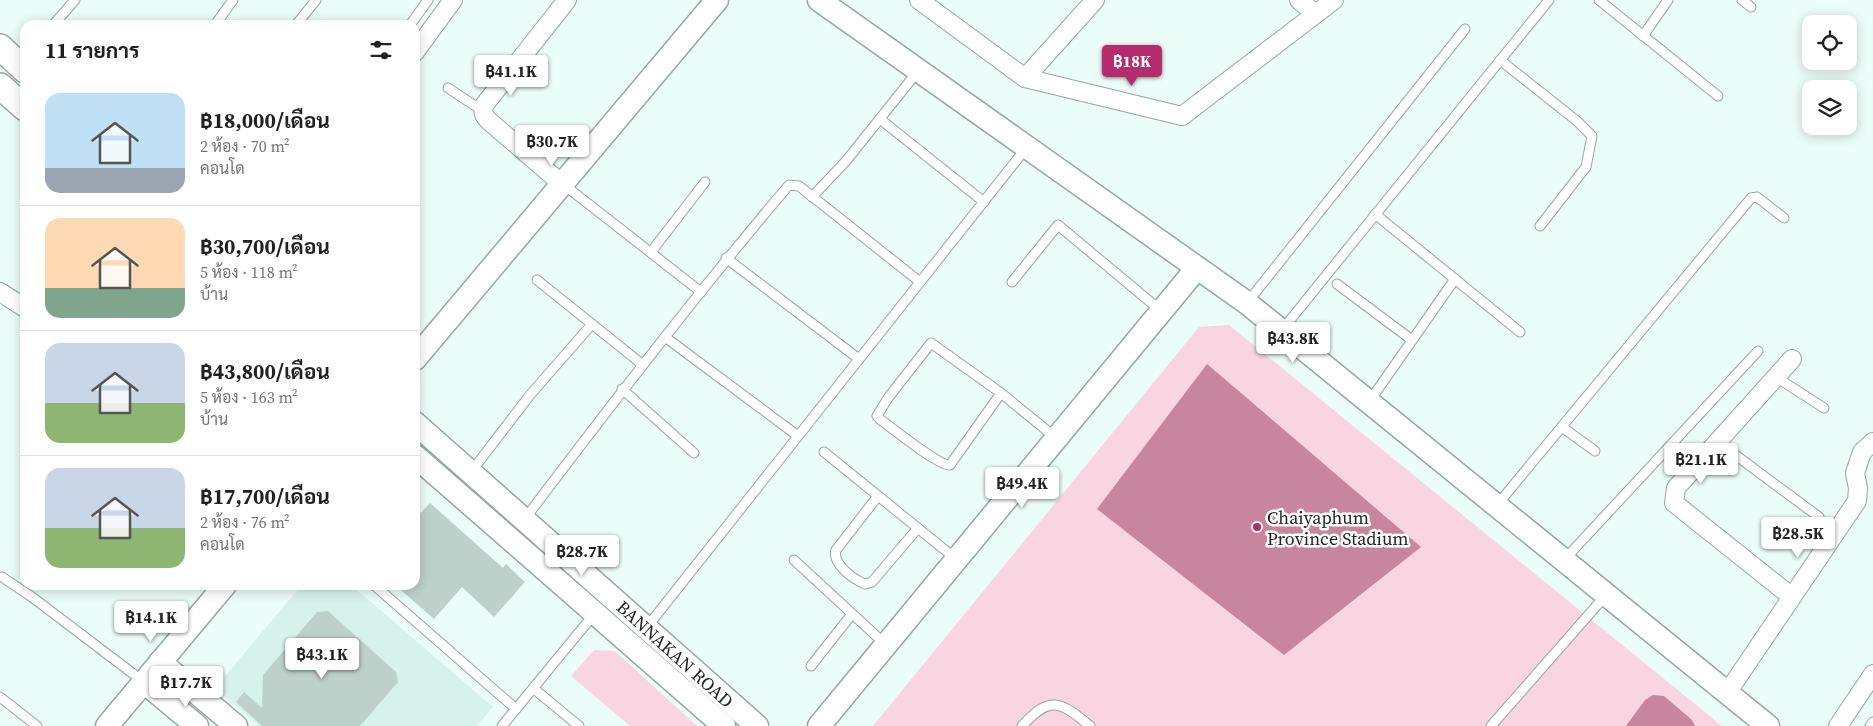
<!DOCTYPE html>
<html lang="th">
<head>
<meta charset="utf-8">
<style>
	:root { --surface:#fff; --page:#f6f6f6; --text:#202124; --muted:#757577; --line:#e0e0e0; --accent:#b42c6d }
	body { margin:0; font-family:"Source Serif 4",Sarabun,serif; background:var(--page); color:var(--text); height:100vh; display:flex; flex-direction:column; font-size:19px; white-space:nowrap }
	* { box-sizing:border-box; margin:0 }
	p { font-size:16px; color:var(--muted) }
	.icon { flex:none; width:28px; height:28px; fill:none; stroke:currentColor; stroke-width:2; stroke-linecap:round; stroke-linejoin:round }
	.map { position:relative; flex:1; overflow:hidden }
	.sheet { position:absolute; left:20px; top:20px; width:400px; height:570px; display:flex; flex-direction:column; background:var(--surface); border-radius:15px; box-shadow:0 2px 12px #0003 }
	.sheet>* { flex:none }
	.tools { position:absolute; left:1802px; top:15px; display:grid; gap:10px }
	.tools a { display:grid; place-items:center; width:55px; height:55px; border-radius:10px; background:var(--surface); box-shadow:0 2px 12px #0003; font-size:25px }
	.price { position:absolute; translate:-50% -42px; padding:0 11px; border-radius:5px; background:#fff; color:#222; font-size:16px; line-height:32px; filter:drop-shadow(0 1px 2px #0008) }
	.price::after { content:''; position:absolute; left:50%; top:30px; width:15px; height:11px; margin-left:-8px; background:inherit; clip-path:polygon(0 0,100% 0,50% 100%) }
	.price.selected { background:var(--accent); color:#fff }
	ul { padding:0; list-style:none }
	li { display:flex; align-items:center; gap:15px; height:125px; padding:0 25px }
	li+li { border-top:1px solid var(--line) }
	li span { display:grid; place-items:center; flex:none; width:140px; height:100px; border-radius:15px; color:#555 }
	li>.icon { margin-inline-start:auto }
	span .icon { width:60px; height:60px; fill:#fffc; stroke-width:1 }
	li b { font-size:21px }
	h2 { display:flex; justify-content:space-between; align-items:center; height:60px; padding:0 25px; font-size:21px }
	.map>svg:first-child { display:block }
</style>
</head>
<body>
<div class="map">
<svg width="1873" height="726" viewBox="0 0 1873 726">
	<rect width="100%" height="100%" fill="#ebfdf8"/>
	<polygon fill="#d7f2ea" points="302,585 351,585 493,707 477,726 259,726 215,688"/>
	<g fill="#f8d5e0">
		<polygon points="1229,325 1722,726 873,726 1199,327"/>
		<polygon points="594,650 615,651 697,726 630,726 571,676"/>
	</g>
	<g fill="#c8859e">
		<polygon points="1207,364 1421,547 1284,655 1097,509"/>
		<polygon points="1653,695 1664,696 1692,720 1695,726 1626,726 1645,700"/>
	</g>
	<g fill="#bed0ca">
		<polygon points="430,503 503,568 506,564 525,582 494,617 462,587 434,619 395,585 415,585 415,519"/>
		<polygon points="328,611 396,672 398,682 360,726 262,726 236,702 244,692 262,708 263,675 317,612"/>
	</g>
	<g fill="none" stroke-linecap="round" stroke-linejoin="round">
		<g stroke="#96a7a2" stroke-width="11">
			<g id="service">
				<polyline points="1599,0 1718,96"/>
				<polyline points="1742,0 1751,7"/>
				<polyline points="53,25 75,0"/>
				<polyline points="215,25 233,0"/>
				<polyline points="296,25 316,0"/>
				<polyline points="410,25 428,0"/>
				<polyline points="1643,36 1668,0"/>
				<polyline points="1500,60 1577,121 1592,136 1586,167 1540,226"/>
				<polyline points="448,88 483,111"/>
				<polyline points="880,119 984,202"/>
				<polyline points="563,184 701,292"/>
				<polyline points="812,197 846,161 918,71"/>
				<polyline points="1375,214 1520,332"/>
				<polyline points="651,252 705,182"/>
				<polyline points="726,258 859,359"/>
				<polyline points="537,280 643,365"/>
				<polyline points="1012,282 1058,225 1160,310"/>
				<polyline points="1337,284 1412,340"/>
				<polyline points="1247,303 1465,29"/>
				<polyline points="1282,330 1549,0"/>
				<polyline points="665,337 798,436"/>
				<polyline points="1776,377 1824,408"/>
				<polyline points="622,389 694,453"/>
				<path d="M1001,393L950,465C939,466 892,428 881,420L877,416L888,398L931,343L1001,393L1056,438"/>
				<polyline points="1369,402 1455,279"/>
				<polyline points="1562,427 1595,451"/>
				<polyline points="1718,442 1819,517"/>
				<polyline points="824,452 956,559"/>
				<polyline points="471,472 530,395 592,324"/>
				<path d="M878,496L836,550C832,564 853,579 865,584L872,582L918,528"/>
				<polyline points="1497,505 1751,198 1757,197 1784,218"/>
				<path d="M524,520C610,406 697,293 789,185L799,186L920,282"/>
				<polyline points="794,560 885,644"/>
				<polyline points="1564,560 1758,351"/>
				<polyline points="2,577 32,597 144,682"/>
				<polyline points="374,585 516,709"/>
				<polyline points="647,627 1027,147"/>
				<polyline points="811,666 852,614"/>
				<polyline points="533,688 579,726"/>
				<polyline points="0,697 37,726"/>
				<polyline points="502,726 595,613"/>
				<path d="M1022,726C1050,695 1060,701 1090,726"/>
				<polyline points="1491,726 1606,595"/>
				<polyline points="1870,726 1873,722"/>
			</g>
		</g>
		<g stroke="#96a7a2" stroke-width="20">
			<g id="minor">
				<polyline points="919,0 1025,78 1182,116 1334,0"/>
				<polyline points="1299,0 1315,14"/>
				<polyline points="415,52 453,0"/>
				<polyline points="1025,78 1095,0"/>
				<path d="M562,184L489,121C483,115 482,112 485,104L567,0"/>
				<polyline points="0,292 25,308"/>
				<polyline points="1792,359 1676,488 1674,503 1792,597"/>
				<polyline points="1727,693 1857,501 1858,488 1855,473 1862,452 1873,442"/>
				<polyline points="1838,726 1873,674"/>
			</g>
		</g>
		<g stroke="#96a7a2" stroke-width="25">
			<g id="tertiary">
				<polyline points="819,0 1247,303 1768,726"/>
				<polyline points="415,359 717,0"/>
				<polyline points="415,423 757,726"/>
				<polyline points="415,456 724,726"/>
				<polyline points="160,662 236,726"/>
				<polyline points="144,682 197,726"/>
				<polyline points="107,726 225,585"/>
				<polyline points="819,726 1197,268"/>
			</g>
		</g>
		<g stroke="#96a7a2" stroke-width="28">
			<g id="secondary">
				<polyline points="0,47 25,70"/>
				<polyline points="0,86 25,108"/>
			</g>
		</g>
		<use href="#service" stroke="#fff" stroke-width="9"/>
		<use href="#minor" stroke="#fff" stroke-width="18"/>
		<use href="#tertiary" stroke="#fff" stroke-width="22"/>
		<use href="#secondary" stroke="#fff" stroke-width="25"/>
	</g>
	<circle fill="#b42c6d" stroke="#fff" stroke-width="2" cx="1257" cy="527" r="5"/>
	<g text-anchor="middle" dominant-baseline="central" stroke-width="5" stroke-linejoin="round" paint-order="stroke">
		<g font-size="18" fill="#1c2321" stroke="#fff" text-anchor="start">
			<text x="1267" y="517">Chaiyaphum<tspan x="1267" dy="21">Province Stadium</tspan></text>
		</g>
		<g font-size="18" fill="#1c2321" stroke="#fff">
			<text transform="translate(675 654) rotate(42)">BANNAKAN ROAD</text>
		</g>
	</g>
</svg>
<div class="tools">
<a><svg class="icon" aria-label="locate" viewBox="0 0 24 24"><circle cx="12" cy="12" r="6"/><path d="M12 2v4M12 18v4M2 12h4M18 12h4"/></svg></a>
<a><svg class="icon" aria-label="layers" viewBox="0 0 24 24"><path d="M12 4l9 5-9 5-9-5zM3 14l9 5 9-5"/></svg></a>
</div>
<b class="price selected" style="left:1132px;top:87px">฿18K</b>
<b class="price" style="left:511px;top:97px">฿41.1K</b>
<b class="price" style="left:552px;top:167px">฿30.7K</b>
<b class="price" style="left:1293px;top:364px">฿43.8K</b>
<b class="price" style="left:1701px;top:485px">฿21.1K</b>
<b class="price" style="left:1022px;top:509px">฿49.4K</b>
<b class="price" style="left:1798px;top:559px">฿28.5K</b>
<b class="price" style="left:582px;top:577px">฿28.7K</b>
<b class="price" style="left:151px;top:643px">฿14.1K</b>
<b class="price" style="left:322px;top:680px">฿43.1K</b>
<b class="price" style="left:186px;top:708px">฿17.7K</b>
<section class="sheet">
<h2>11 รายการ<svg class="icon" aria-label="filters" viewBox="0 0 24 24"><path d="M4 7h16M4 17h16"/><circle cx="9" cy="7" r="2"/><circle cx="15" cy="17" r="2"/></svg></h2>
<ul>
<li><span style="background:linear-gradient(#bfe0f5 75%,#9aa5b1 0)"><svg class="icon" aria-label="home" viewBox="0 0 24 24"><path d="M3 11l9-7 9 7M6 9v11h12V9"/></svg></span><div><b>฿18,000/เดือน</b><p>2 ห้อง · 70 m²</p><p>คอนโด</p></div></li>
<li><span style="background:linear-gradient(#ffd9b3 70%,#7fa58c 0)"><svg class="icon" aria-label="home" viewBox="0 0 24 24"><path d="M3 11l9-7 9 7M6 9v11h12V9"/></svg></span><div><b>฿30,700/เดือน</b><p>5 ห้อง · 118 m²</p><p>บ้าน</p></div></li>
<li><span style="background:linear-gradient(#c9d6e8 60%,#8fb573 0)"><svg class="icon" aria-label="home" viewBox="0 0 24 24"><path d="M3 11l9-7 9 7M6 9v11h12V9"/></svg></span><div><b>฿43,800/เดือน</b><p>5 ห้อง · 163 m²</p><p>บ้าน</p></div></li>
<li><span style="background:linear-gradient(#c9d6e8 60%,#8fb573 0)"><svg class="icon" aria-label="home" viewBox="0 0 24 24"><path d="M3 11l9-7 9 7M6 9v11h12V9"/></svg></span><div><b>฿17,700/เดือน</b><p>2 ห้อง · 76 m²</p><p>คอนโด</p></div></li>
</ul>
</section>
</div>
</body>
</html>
